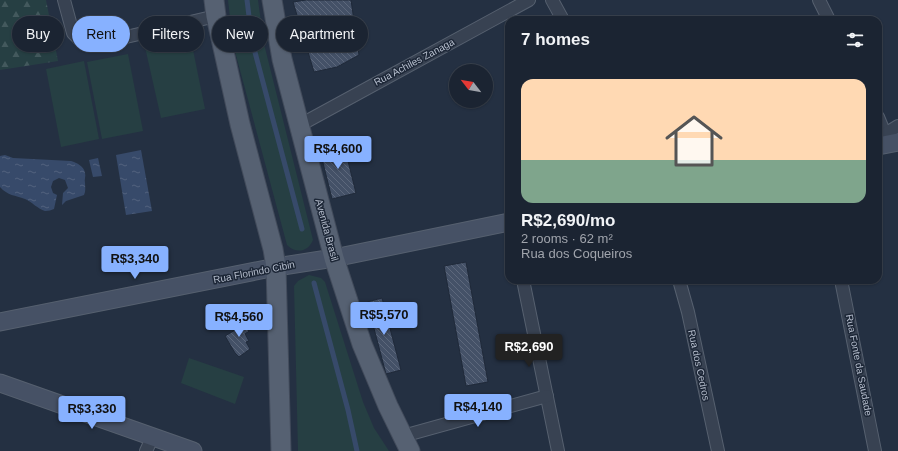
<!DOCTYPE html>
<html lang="en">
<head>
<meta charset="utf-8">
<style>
	:root { --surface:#1b2432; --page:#242c3a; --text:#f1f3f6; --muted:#a0a4ac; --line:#39414d; --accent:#87b1ff }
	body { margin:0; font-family:Helvetica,sans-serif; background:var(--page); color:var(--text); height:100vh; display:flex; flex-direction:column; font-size:15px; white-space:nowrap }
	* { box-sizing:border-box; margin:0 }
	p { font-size:13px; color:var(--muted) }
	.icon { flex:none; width:22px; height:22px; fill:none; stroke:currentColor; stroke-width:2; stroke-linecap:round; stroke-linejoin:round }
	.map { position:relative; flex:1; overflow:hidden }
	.drawer { position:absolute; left:505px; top:16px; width:377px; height:268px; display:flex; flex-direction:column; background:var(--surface); border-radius:12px; box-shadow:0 1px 3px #0004,0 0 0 1px var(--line) }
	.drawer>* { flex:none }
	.banner { position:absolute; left:12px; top:16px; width:380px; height:36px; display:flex; gap:8px }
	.needle { width:26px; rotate:301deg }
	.tools { position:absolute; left:449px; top:64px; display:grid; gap:8px }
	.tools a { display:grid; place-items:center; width:44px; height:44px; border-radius:50%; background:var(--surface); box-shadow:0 1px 3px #0004,0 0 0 1px var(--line); font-size:20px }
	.price { position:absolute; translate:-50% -34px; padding:0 9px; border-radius:4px; background:var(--accent); color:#111; font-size:13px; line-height:26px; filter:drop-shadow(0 1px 2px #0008) }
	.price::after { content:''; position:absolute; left:50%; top:24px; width:12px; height:9px; margin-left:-6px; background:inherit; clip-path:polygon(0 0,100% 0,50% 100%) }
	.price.active { background:#222; color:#fff }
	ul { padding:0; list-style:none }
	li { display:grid; align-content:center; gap:8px; height:212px; padding:0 16px }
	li+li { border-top:1px solid var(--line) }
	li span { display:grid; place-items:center; height:124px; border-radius:12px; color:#555 }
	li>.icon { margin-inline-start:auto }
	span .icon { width:72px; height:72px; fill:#fffc; stroke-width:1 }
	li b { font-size:17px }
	h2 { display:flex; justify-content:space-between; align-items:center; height:48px; padding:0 16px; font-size:17px }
	.tag { padding:0 14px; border-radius:18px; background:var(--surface); box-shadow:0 1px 3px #0004,0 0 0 1px var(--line); font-size:14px; line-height:36px }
	.tag.active { background:var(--accent); color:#111 }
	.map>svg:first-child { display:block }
</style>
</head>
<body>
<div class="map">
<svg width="898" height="451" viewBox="0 0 898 451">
	<defs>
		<pattern id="forest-firs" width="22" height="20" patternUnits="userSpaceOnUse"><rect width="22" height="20" fill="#263f43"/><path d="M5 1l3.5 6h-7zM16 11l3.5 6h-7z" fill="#43595d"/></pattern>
		<pattern id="water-ripples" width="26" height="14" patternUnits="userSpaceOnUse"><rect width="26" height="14" fill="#374a6a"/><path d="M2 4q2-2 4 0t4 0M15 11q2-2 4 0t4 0" fill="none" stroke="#52627e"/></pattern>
		<pattern id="building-back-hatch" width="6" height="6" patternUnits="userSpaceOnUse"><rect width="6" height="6" fill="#445167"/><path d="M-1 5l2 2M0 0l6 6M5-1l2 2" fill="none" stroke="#5d687c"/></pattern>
	</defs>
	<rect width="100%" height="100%" fill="#243042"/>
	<g fill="#263f43">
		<path d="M228,0H258L264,44L313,240C308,252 296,254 287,245L233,44Z"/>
		<polygon points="190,35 205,109 161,118 145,47"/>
		<polygon points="128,54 143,131 102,139 87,62"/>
		<polygon points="84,61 99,139 61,147 46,69"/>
		<polygon points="309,275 321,278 325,282 363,402 374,428 389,451 298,451 294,286 298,281"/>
		<polygon points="189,358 244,377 235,404 181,383"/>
	</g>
	<polygon fill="url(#forest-firs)" points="0,0 46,0 58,61 0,70"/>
	<g fill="url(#water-ripples)">
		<polygon points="141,150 152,211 126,215 116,155"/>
		<path d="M5,155L13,158L71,161C77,163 84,166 85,173C86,176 84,180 85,183C85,187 86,191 84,195L66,201L62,205L63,193L68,188L65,180L59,178L53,181L51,187L53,193L57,195L54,209C51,210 49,211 45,211C38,209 32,202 25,199C15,195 8,196 0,187V156Z"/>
		<polygon points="98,158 102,176 93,177 89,160"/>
	</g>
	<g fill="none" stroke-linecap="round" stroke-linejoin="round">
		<g stroke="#374a6a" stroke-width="5">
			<polyline points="247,0 252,41 302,229"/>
			<polyline points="314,283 348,410 357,451"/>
		</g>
	</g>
	<g fill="url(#building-back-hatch)" stroke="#1f2939">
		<polygon points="306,0 351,0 359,55 337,67 314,72 293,2"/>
		<polygon points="343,141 356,193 332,199 319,147"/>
		<polygon points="466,262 488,382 466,386 444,266"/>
		<polygon points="382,298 401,370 386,374 367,302"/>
		<polygon points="240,317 249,331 245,334 249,341 246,342 250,349 239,357 235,353 225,336 235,330 230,323"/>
	</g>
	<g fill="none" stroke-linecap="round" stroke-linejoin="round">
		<g stroke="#56606f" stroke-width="14">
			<g id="minor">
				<polyline points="64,0 73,33 82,42 96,44 216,16"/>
				<polyline points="552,0 563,20"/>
				<polyline points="819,0 829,20"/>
				<polyline points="878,117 885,134"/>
				<polyline points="300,125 529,0"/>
				<polyline points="889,144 885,134 898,126"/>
				<polyline points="523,280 558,451"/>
				<polyline points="679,280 688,312 718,451"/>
				<polyline points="841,280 875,451"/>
				<polyline points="403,436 547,396"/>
				<polyline points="146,451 153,436"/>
			</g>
		</g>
		<g stroke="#56606f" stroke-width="19">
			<g id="secondary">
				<polyline points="878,146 898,142"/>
				<polyline points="0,322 276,267 334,258 509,222"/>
				<polyline points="0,383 193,451"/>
			</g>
		</g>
		<g stroke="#424b5b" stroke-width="21">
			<g id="primary">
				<polyline points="214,0 216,16 240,124 273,249 276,267 281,451"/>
				<polyline points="272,0 282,59 334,258 362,344 388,406 410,451"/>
			</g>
		</g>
		<use href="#minor" stroke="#384252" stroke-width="12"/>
		<use href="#secondary" stroke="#465165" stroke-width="17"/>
		<use href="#primary" stroke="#566172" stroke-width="19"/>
	</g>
	<g text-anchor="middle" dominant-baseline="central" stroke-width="3" stroke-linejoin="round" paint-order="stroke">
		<g font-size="10" fill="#b5bdcc" stroke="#1d2737">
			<text transform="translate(414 62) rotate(-28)">Rua Achiles Zanaga</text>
			<text transform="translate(327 230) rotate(75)">Avenida Brasil</text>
			<text transform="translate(254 272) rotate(-11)">Rua Florindo Cibin</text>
			<text transform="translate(699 365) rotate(78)">Rua dos Cedros</text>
			<text transform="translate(859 365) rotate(79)">Rua Fonte da Saudade</text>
		</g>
	</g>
</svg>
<div class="tools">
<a><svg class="needle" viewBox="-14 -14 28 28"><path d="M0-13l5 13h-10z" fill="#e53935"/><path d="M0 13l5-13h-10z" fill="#a0a4ac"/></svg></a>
</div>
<b class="price" style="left:338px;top:170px">R$4,600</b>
<b class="price" style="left:135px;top:280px">R$3,340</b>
<b class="price" style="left:384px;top:336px">R$5,570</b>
<b class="price" style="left:239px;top:338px">R$4,560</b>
<b class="price active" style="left:529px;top:368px">R$2,690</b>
<b class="price" style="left:478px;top:428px">R$4,140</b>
<b class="price" style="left:92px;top:430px">R$3,330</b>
<div class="banner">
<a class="tag">Buy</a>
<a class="tag active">Rent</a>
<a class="tag">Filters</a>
<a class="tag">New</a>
<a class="tag">Apartment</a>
</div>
<section class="drawer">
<h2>7 homes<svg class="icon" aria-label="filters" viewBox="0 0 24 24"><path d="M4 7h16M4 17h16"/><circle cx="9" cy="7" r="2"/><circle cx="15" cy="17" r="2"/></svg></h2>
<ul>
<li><span style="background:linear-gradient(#ffd9b3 65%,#7fa58c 0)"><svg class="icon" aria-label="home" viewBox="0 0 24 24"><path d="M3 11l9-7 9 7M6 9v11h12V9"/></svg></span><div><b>R$2,690/mo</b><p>2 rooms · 62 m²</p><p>Rua dos Coqueiros</p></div></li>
</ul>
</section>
</div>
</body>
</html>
